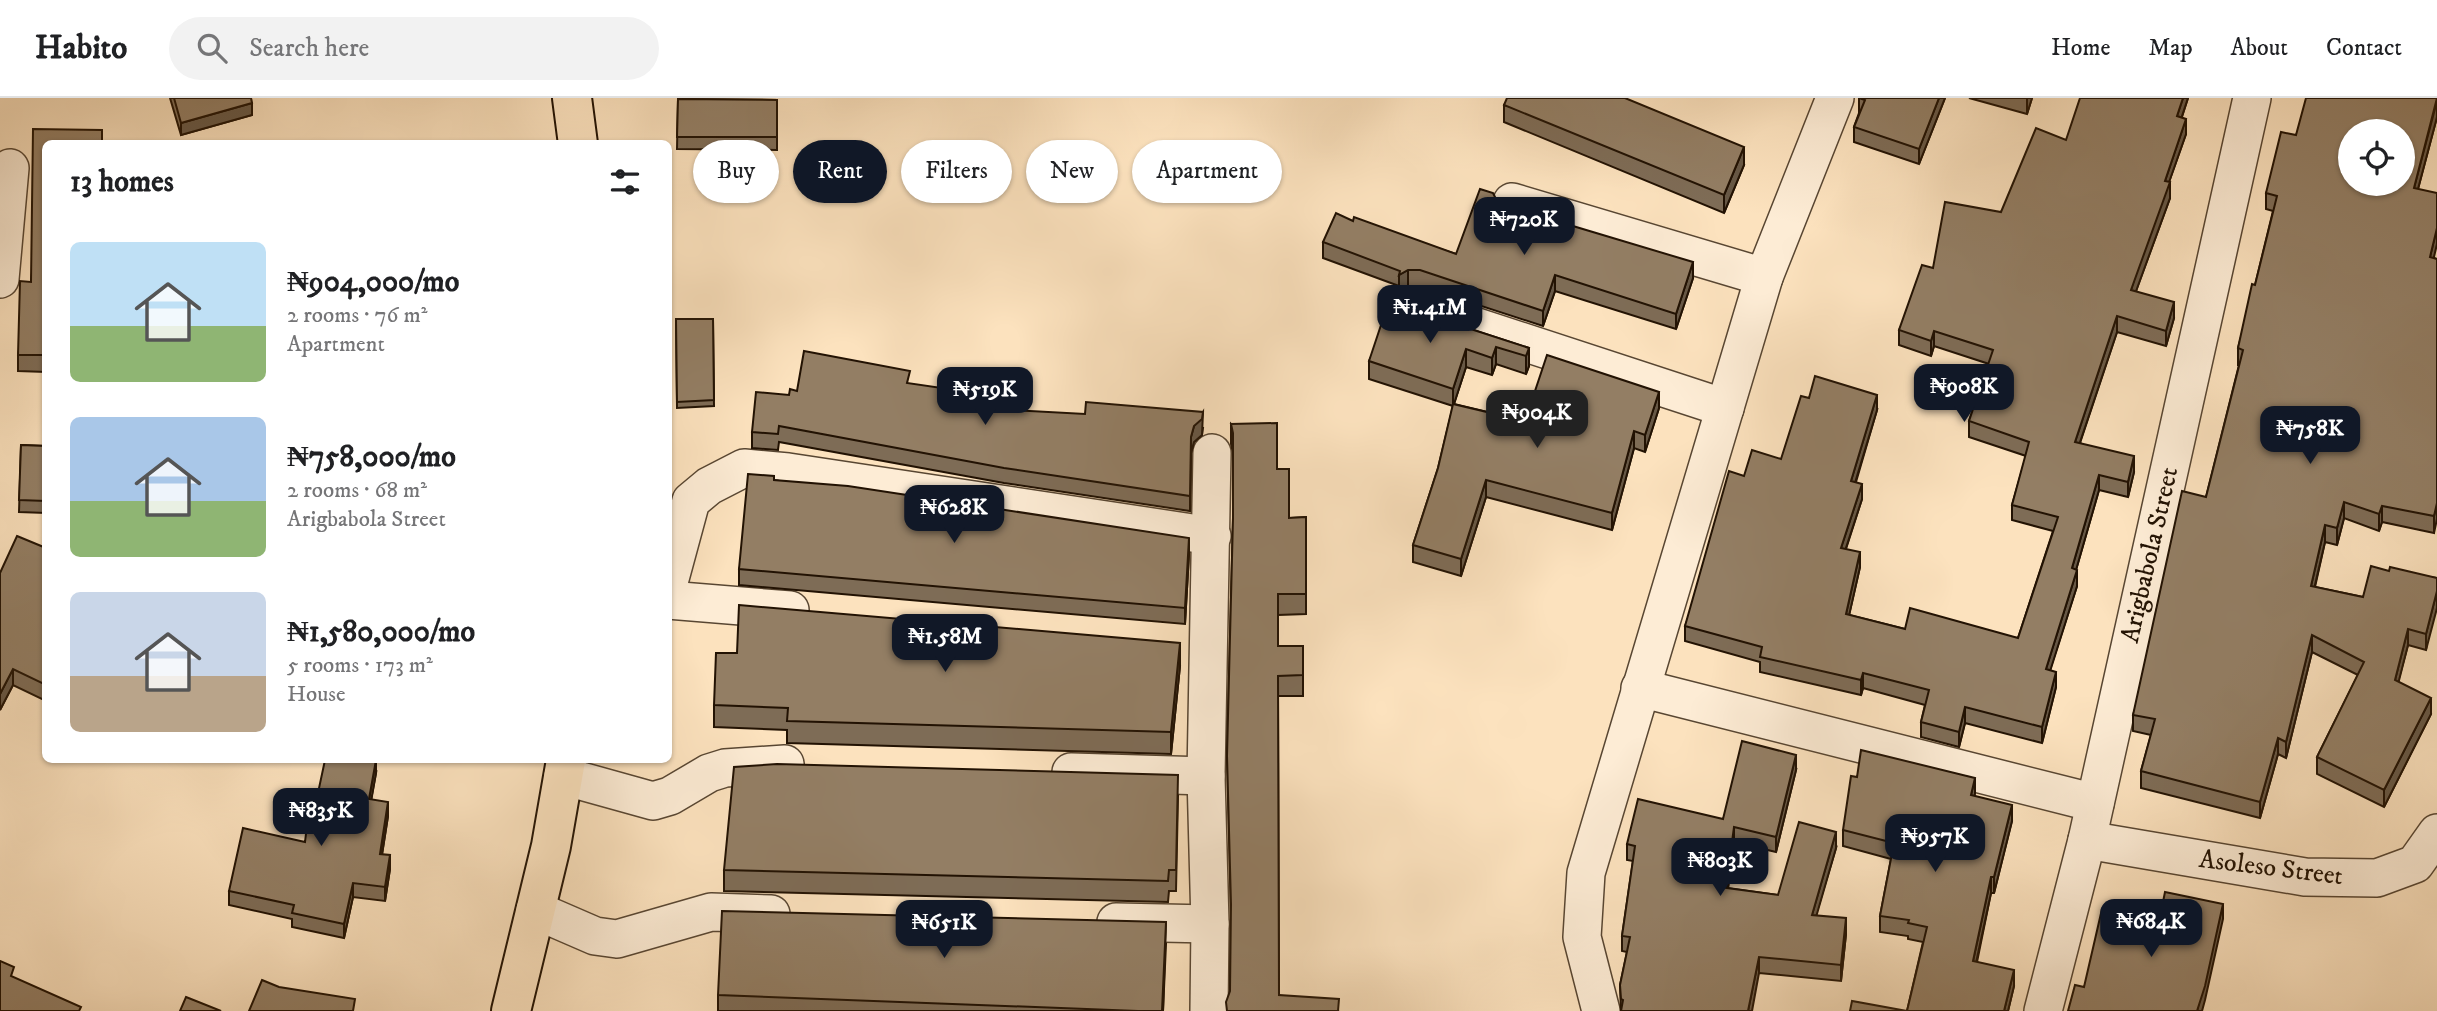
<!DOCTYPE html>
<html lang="en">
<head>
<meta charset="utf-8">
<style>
	:root { --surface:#fff; --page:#f2f2f2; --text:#202124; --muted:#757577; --line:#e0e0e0; --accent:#111827 }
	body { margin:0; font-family:"IM FELL DW Pica",serif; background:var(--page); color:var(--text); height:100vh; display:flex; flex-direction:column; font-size:26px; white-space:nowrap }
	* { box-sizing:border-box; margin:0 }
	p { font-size:23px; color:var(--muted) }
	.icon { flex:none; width:38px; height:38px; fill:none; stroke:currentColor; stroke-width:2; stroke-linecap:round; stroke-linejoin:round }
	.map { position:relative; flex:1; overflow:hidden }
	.panel { position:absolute; left:42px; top:42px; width:630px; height:623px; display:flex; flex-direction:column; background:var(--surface); border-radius:10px; box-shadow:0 2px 5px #0004 }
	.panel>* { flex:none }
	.guide { position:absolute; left:693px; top:42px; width:665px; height:63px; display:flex; gap:14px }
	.tools { position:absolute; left:2338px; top:21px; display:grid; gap:14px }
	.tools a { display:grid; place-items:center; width:77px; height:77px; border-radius:50%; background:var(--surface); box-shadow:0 2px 5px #0004; font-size:35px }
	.price { position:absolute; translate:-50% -60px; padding:0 16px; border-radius:14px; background:var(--accent); color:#fff; font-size:23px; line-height:46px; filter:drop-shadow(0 2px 4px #0008) }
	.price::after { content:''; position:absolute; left:50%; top:42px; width:21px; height:16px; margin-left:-10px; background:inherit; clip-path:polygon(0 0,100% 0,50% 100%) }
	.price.current { background:#222; color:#fff }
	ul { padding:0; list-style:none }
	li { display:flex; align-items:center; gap:21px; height:175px; padding:0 28px }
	li span { display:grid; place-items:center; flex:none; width:196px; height:140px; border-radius:10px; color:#555 }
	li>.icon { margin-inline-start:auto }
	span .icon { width:84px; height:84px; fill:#fffc; stroke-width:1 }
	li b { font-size:30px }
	h2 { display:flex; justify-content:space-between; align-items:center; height:84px; padding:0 28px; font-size:30px }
	.chip { padding:0 24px; border-radius:32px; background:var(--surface); box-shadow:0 2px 5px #0004; font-size:24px; line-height:63px }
	.chip.current { background:var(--accent); color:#fff }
	header { display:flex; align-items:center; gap:42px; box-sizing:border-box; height:98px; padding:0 35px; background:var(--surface); border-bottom:2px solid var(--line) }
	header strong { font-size:33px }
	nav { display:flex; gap:38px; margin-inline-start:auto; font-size:24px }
	.search { width:490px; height:63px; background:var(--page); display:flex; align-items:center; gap:18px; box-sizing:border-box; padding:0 24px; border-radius:38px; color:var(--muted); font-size:26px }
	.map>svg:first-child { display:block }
</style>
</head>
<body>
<header>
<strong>Habito</strong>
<div class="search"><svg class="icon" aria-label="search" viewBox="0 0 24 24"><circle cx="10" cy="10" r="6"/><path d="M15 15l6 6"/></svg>Search here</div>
<nav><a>Home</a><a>Map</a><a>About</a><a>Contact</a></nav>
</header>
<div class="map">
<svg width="2437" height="913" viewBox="0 0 2437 913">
	<rect width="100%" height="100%" fill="#fce2be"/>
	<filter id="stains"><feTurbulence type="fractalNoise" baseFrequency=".00286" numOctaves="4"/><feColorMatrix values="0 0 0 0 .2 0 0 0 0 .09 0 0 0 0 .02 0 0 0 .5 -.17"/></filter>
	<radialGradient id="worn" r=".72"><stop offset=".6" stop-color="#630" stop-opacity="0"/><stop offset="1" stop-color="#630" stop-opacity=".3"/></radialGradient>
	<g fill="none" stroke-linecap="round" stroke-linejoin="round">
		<g stroke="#584632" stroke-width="40">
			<g id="minor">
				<polyline points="1512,104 1764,179"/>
				<polyline points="0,181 10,70"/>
				<polyline points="1413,208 1725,310"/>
				<polyline points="668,488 691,403 709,388 744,370 788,374 1212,438"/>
				<polyline points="668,502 790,512"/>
				<polyline points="1640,590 2095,705"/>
				<polyline points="1071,674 1206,678"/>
				<polyline points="563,678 653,703 670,698 709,675 725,670 785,666"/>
				<polyline points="2087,742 2305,779 2377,780 2415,766 2437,735"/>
				<polyline points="535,812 595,838 617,841 711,814 771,816"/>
				<polyline points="1116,824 1210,826"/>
				<polyline points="1209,913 1210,826 1206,678 1212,355"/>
				<polyline points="1601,913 1582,839 1586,775 1764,179 1835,0"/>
				<polyline points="2043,913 2087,742 2252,0"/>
			</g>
		</g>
		<g stroke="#221203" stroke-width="42">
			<g id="major">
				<polyline points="572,0 578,46"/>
				<polyline points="511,913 551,748 566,662"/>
			</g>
		</g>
		<use href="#minor" stroke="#fdecd5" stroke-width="37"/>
		<use href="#major" stroke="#fce2be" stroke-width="38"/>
	</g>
	<g fill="#7e6c56" stroke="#221203" stroke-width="2">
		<polygon points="170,0 251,0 252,17 181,37"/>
		<polygon points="1859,0 1945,0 1919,66 1854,44 1854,29 1859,15"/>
		<polygon points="1969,0 2032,0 2027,16"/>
		<polygon points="2188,0 2182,19 2186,36 2169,84 2170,100 2136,193 2174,220 2166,248 2117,234 2080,345 2134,374 2128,399 2099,392 2076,472 2077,488 2050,572 2056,589 2042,645 1965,625 1959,649 1921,639 1921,624 1925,607 1863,590 1861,597 1760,574 1760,564 1685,543 1685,528 1744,378 1781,361 1877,312 1856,384 1862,401 1846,451 1860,469 1849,517 1905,531 2018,540 2053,433 2012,422 2012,407 2026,358 1969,339 1969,323 1989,266 1934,248 1931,258 1899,247 1899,232 1933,170 2001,114 2066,42"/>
		<polygon points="678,1 777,2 777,52 677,51"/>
		<polygon points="1504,7 1744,67 1724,115 1504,24"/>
		<polygon points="2437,19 2418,91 2434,160 2437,161 2434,435 2382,424 2379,433 2344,420 2337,447 2325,444 2315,489 2363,499 2389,473 2437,480 2426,552 2408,547 2398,584 2431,616 2384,709 2317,676 2317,659 2358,577 2312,554 2286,660 2278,656 2260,720 2141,690 2141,673 2151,637 2133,633 2133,617 2206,399 2239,267 2238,267 2238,250 2255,187 2273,113 2266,111 2266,95 2296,37"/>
		<polygon points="46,46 46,274 18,273 18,257 31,184"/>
		<polygon points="1497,103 1506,108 1693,180 1676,231 1555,193 1543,228 1420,188 1408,188 1399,192 1399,188 1323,160 1323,144 1353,123 1456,156"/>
		<polygon points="1397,204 1406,210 1529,250 1529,268 1526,276 1496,266 1492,277 1466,269 1454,306 1525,323 1659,310 1645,354 1634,350 1612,432 1486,399 1461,478 1413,464 1413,447 1438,370 1453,308 1369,281 1369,263"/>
		<polygon points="676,221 713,221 714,308 677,310"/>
		<polygon points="910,286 942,304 994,311 1203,330 1202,337 1194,344 1191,355 1190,413 1004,385 779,344 778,352 752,350 752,334 789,297 797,293"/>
		<polygon points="1231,326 1277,371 1289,420 1306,419 1306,516 1278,517 1278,548 1303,548 1303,598 1278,598 1279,897 1339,913 1230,893 1231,820 1227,658 1233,420 1233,355 1231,346"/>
		<polygon points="21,347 46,348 46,415 19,414"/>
		<polygon points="774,382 1189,456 1185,526 739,487 739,471"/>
		<polygon points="46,450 46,603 13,587 0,612"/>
		<polygon points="1180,568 1171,656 787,645 787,632 714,629 714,607"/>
		<polygon points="1796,672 1776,754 1734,744 1728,790 1778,797 1836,750 1816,817 1846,836 1841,883 1759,875 1621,913 1620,887 1627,854 1622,853 1622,838 1633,763 1627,762 1627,746 1723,721"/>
		<polygon points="376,675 371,702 388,718 382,756 390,771 385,803 353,799 344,840 292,829 292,821 229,807 229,793 305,744"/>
		<polygon points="1178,698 1176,793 1169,793 1168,804 724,793 724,772"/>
		<polygon points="1975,698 2012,723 1994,795 1991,795 1977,864 2014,888 2008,913 1850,913 1907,913 1923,844 1908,841 1908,838 1880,834 1880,818 1891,761 1843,748 1843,732"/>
		<polygon points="1166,846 1163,913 718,913 718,897"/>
	</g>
	<g fill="#675846" stroke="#221203" stroke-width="2">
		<polygon points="1939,0 1945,0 1919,66 1919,51"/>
		<polygon points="2027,0 2032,0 2027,16"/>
		<polygon points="2183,0 2188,0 2177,33 2177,18"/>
		<polygon points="2437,3 2437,19 2414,106 2414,90"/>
		<polygon points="252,5 252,17 181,37 181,25"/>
		<polygon points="2186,21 2186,36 2167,90 2170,84 2170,100 2131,207 2131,192 2165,83"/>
		<polygon points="1744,49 1744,67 1724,115 1724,97"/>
		<polygon points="2437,130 2437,146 2430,176 2430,159"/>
		<polygon points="1693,164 1693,180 1676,231 1676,216"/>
		<polygon points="1408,172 1408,188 1399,192 1399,177"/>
		<polygon points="1555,177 1555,193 1543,228 1543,213"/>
		<polygon points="2174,204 2174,220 2166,248 2166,233"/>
		<polygon points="2117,218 2117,234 2075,359 2075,344"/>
		<polygon points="1934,233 1934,248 1931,258 1931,243"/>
		<polygon points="1496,249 1496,266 1492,277 1492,260"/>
		<polygon points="1529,250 1529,268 1526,276 1526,258"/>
		<polygon points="1466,251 1466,269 1453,309 1453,291"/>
		<polygon points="1659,294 1659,310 1645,354 1645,337"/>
		<polygon points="1877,297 1877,312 1851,398 1851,383"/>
		<polygon points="1203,314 1202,337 1194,344 1191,355 1190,413 1191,339 1194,328"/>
		<polygon points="1634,333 1634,350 1612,432 1612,415"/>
		<polygon points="2134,358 2134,374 2128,399 2128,384"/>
		<polygon points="2099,377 2099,392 2072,486 2072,470"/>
		<polygon points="1486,382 1486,399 1461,478 1461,461"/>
		<polygon points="1862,386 1862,401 1841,465 1841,450"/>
		<polygon points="2344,404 2344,420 2337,447 2337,430"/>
		<polygon points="2437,405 2437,421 2434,435 2434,418"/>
		<polygon points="2382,408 2382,424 2379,433 2379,416"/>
		<polygon points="2325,427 2325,444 2311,504 2311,488"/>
		<polygon points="1189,440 1189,456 1185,526 1185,510"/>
		<polygon points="1860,454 1860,469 1846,531 1846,516"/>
		<polygon points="2077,472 2077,488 2046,586 2046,571"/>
		<polygon points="2437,493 2437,510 2426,552 2426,536"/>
		<polygon points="2408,531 2408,547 2395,598 2395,582"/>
		<polygon points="2312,537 2312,554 2286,660 2286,644"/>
		<polygon points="1180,545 1180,568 1171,656 1171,634"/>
		<polygon points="13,571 13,587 0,612 0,596"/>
		<polygon points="2056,574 2056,589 2042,645 2042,629"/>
		<polygon points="1863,575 1863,590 1861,597 1861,582"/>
		<polygon points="2431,600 2431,616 2384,709 2384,692"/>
		<polygon points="1965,609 1965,625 1959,649 1959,634"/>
		<polygon points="2278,640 2278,656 2260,720 2260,704"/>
		<polygon points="1796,657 1796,672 1776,754 1776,739"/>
		<polygon points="376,662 376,675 369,715 369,701"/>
		<polygon points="1975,680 1975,696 1971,713 1971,697"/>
		<polygon points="388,704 388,718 380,770 380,756"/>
		<polygon points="2012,707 2012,723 1994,795 1994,779"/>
		<polygon points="1734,729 1734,744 1726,805 1726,790"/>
		<polygon points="1836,734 1836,750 1812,833 1812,817"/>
		<polygon points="390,757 390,771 385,803 385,789"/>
		<polygon points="1991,779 1991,795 1973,879 1973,863"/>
		<polygon points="353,785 353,799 344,840 344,826"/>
		<polygon points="2223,806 2223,821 2205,902 2202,913 2197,913"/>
		<polygon points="1846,820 1846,836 1841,883 1841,867"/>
		<polygon points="1166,824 1163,913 1162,913"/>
		<polygon points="1759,859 1759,875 1752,913 1748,913"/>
		<polygon points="2014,872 2014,888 2008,913 2004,913"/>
	</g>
	<g fill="#937e64" stroke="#221203" stroke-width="2" fill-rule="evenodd">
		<polygon points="174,0 251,0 252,5 181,25"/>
		<polygon points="1507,0 1625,0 1744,49 1724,97 1504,7"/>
		<polygon points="1859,0 1939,0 1919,51 1854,29 1865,2"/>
		<polygon points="2080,0 2183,0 2177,18 2186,21 2165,83 2170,84 2131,192 2174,204 2166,233 2117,218 2075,344 2134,358 2128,384 2099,377 2072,470 2077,472 2046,571 2056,574 2042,629 1965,609 1959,634 1921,624 1929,592 1863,575 1861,582 1760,559 1762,549 1685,528 1729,373 1744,378 1752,352 1781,361 1801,298 1809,300 1815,278 1877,297 1851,383 1862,386 1841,450 1860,454 1846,516 1905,531 1910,510 2018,540 2058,419 2012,407 2029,344 1969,323 1993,252 1934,233 1931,243 1899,232 1922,167 1933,170 1945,104 2001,114 2036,30 2066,42"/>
		<path d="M2306,0H2437L2414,90L2437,95V130L2430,159L2437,161V405L2434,418L2382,408L2379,416L2344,404L2337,430L2325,427L2311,488L2363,499L2371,468L2389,473L2390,469L2437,480V493L2426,536L2408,531L2395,582L2431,600L2384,692L2317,659L2364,564L2312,537L2286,644L2278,640L2260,704L2141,673L2155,621L2133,617L2182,393L2206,399L2243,252L2238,250L2252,186L2255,187L2277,98L2266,95L2281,34L2296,37ZM2350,33H2403V86H2350Z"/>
		<polygon points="678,1 777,2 777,39 677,39"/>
		<polygon points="33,31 102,32 102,46 46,46 46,257 18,257 20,183 31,184"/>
		<polygon points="1480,91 1493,95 1497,103 1506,108 1693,164 1676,216 1555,177 1543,213 1420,172 1408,172 1399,177 1400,173 1323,144 1336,115 1353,123 1354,119 1456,156"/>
		<polygon points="1392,194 1397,204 1406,210 1529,250 1526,258 1496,249 1492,260 1466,251 1453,291 1369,263"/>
		<polygon points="676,221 713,221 714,302 677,304"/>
		<polygon points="804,253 910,273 907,285 942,290 940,304 994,311 1085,316 1086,304 1203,314 1202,321 1194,328 1191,339 1190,398 1004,370 779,328 778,336 752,334 756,294 789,297 790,291 797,293"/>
		<polygon points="1547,257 1659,294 1645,337 1634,333 1612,415 1486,382 1461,461 1413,447 1438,370 1453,306 1525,323"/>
		<polygon points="1277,325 1277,371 1289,371 1289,420 1306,419 1306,496 1278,496 1278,548 1303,548 1303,577 1278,578 1279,897 1339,901 1338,913 1227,913 1226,904 1230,893 1231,806 1227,658 1233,420 1233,335 1231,326"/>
		<polygon points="21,347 46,348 46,403 19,402"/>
		<polygon points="748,376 774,378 774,382 848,388 1189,440 1185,510 739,471"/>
		<polygon points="17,438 46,450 46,587 13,571 0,596 0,475"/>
		<polygon points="739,507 1180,545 1171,634 787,623 788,610 714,607 716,555 737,555"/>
		<polygon points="1742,643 1796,657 1776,739 1734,729 1726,790 1778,797 1799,724 1836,734 1812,817 1846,820 1841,867 1759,859 1748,913 1621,913 1623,902 1621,901 1620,887 1630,839 1622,838 1635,748 1627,746 1638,701 1723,721"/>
		<polygon points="1861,652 1975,680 1971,697 2012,707 1994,779 1991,779 1973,863 2014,872 2004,913 1850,913 1852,903 1907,913 1927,829 1908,825 1909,822 1880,818 1894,745 1843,732 1851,678 1857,679"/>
		<polygon points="325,662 376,662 369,701 388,704 380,756 390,757 385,789 353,785 344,826 292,815 294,807 229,793 243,730 305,744 311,694 318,695"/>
		<polygon points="777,666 1178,677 1176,772 1169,772 1168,783 724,772 734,669"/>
		<polygon points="2165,794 2223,806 2205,888 2197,913 2068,913 2075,887 2084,889 2102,811 2159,824"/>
		<polygon points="722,813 1166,824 1162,913 1138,913 718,897"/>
		<polygon points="0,863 14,869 11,878 81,909 79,913 0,913"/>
		<polygon points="262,882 279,889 355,901 353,913 249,913"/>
		<polygon points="186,899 221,913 180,913"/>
	</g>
	<g text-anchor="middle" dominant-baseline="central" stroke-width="5" stroke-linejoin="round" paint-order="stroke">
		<g font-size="26" fill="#221203" stroke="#fdecd5">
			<text transform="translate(2150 457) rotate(-77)">Arigbabola Street</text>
			<text transform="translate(2271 770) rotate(7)">Asoleso Street</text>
		</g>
	</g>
	<rect width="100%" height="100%" filter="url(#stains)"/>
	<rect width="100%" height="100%" fill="url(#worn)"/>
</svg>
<div class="tools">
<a><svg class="icon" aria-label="locate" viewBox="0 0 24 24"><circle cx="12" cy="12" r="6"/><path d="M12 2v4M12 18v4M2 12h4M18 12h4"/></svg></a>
</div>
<b class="price" style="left:1524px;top:159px">₦720K</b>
<b class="price" style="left:1430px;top:247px">₦1.41M</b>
<b class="price" style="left:1964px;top:326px">₦908K</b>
<b class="price" style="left:985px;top:329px">₦519K</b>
<b class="price current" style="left:1537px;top:352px">₦904K</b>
<b class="price" style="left:2310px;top:368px">₦758K</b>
<b class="price" style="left:954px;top:447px">₦628K</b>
<b class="price" style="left:945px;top:576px">₦1.58M</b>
<b class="price" style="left:321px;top:750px">₦835K</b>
<b class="price" style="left:1935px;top:776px">₦957K</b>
<b class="price" style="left:1720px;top:800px">₦803K</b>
<b class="price" style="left:2151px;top:861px">₦684K</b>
<b class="price" style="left:944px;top:862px">₦651K</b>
<div class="guide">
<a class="chip">Buy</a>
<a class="chip current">Rent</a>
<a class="chip">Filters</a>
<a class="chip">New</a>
<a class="chip">Apartment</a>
</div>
<section class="panel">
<h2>13 homes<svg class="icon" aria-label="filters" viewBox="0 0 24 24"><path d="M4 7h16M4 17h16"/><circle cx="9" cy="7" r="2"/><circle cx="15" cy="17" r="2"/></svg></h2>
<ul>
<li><span style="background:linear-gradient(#bfe0f5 60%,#8fb573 0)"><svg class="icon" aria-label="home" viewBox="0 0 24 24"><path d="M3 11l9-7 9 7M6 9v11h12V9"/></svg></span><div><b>₦904,000/mo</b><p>2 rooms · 76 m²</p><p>Apartment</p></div></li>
<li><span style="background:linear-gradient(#a9c7e8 60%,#8fb573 0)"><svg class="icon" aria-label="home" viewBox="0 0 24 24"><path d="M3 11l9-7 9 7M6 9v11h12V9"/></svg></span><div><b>₦758,000/mo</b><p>2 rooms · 68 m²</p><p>Arigbabola Street</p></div></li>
<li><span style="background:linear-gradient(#c9d6e8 60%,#b9a48a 0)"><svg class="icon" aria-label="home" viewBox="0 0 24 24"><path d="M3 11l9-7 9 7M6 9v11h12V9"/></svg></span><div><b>₦1,580,000/mo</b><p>5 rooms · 173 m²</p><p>House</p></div></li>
</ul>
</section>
</div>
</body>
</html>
